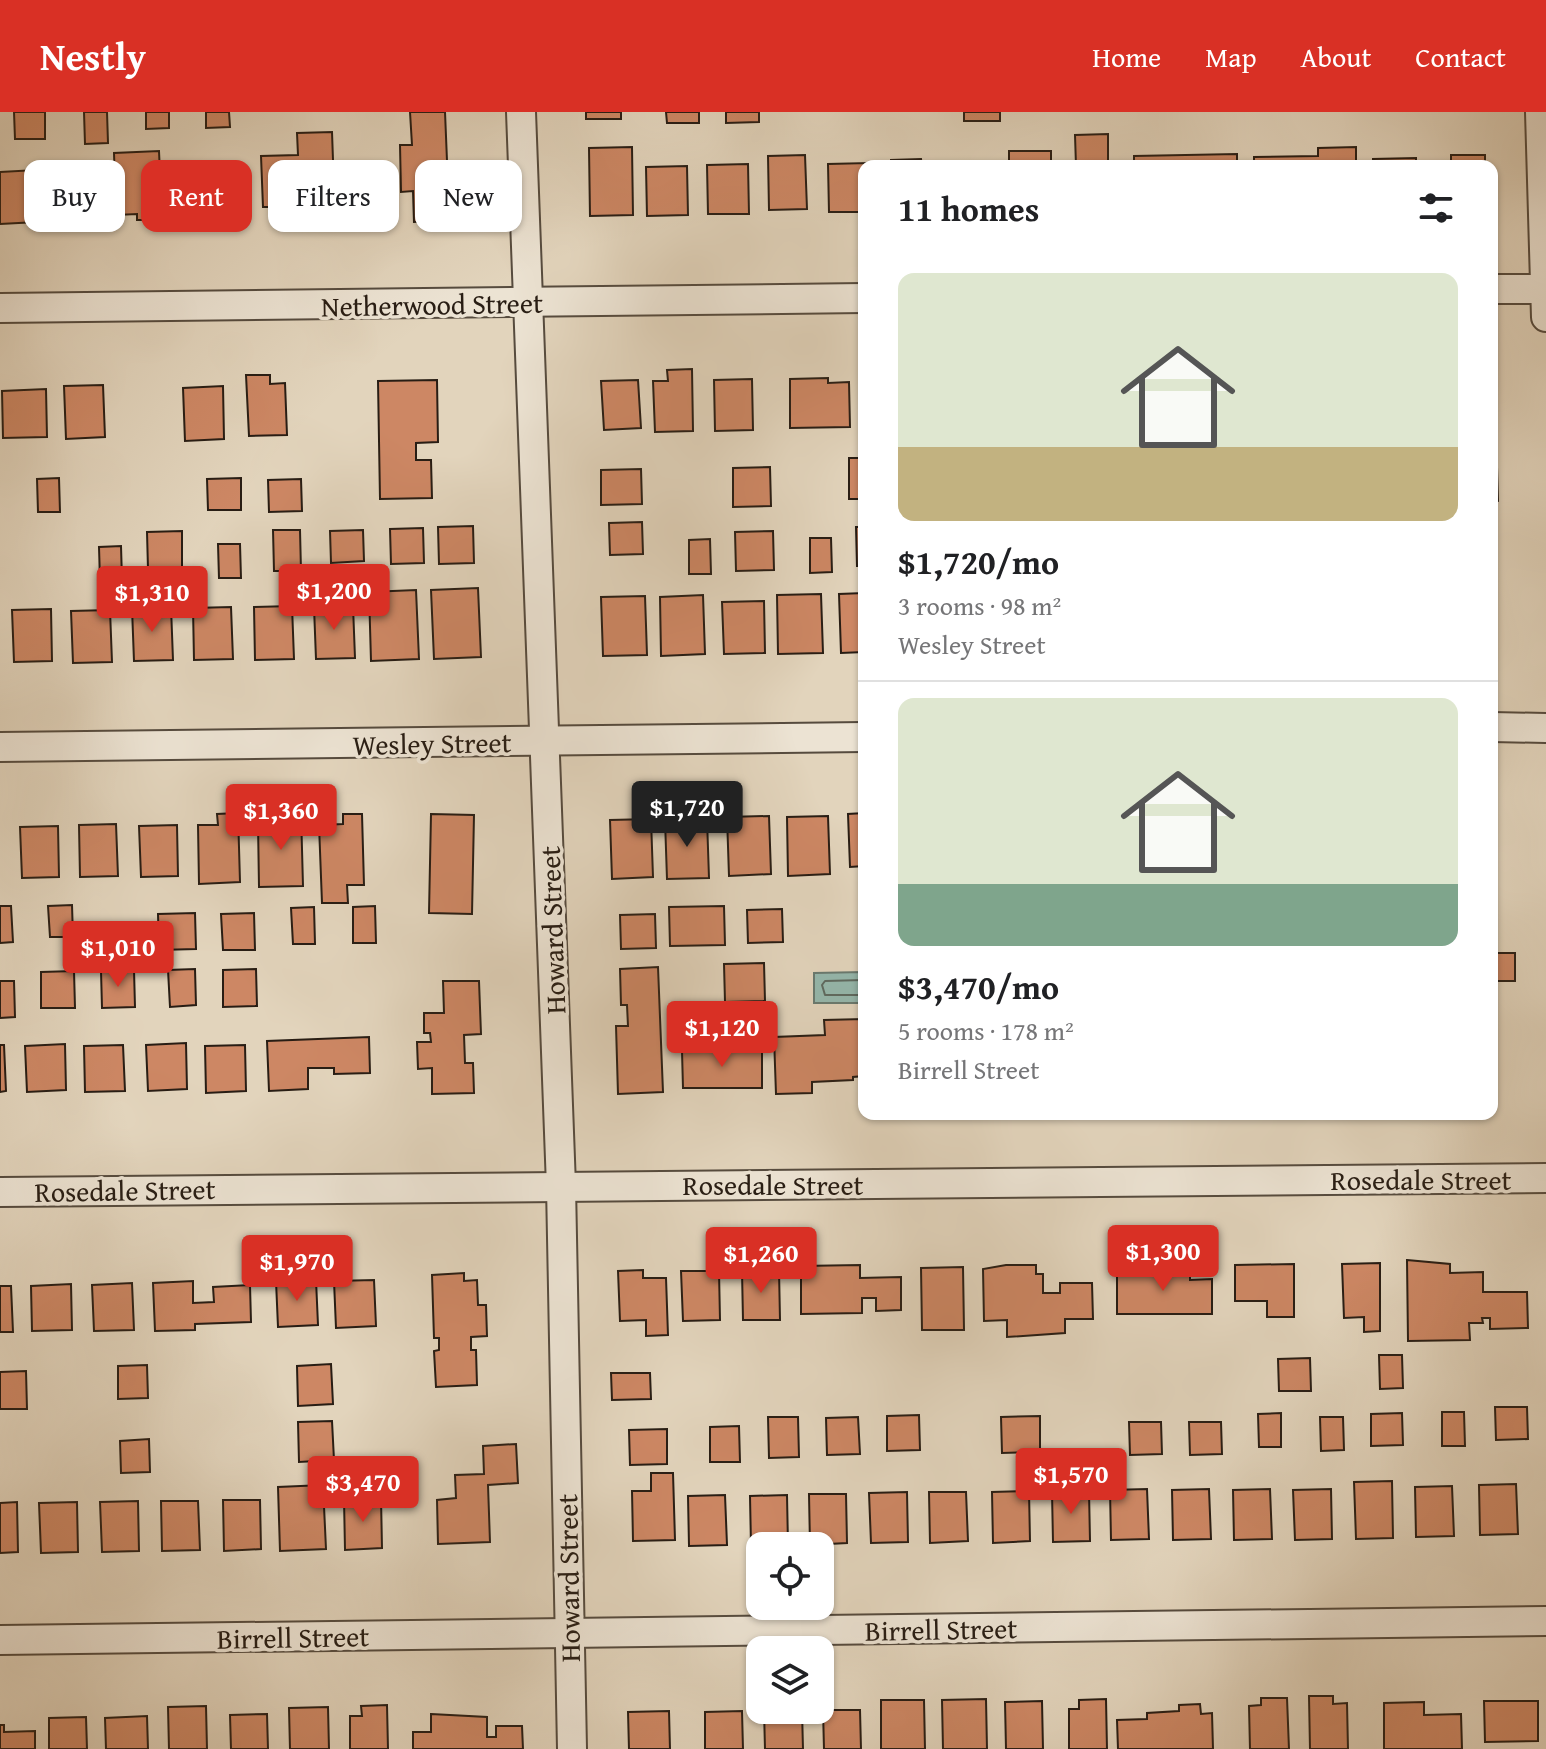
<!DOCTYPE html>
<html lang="en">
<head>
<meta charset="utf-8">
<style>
	:root { --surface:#fff; --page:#f6f6f6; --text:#202124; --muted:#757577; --line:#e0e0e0; --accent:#d93025 }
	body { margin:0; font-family:"Gentium Book Plus",serif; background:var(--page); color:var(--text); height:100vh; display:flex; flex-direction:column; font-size:30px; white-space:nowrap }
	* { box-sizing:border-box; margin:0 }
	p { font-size:26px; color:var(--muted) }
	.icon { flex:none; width:44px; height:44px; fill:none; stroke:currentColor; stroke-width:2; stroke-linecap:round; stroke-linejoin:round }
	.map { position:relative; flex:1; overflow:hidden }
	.side { position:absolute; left:858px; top:48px; width:640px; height:960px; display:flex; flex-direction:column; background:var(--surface); border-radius:16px; box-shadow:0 2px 6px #0004 }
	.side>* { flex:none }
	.top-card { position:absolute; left:24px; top:48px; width:714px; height:72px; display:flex; gap:16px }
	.buttons { position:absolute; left:746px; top:1420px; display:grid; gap:16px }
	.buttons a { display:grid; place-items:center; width:88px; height:88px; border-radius:16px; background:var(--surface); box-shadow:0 2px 6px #0004; font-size:40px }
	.price { position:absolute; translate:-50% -68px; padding:0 18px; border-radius:8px; background:var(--accent); color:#fff; font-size:26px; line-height:52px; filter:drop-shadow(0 2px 4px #0008) }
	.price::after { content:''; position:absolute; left:50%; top:48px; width:24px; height:18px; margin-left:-12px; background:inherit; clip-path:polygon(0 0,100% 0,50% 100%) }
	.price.current { background:#222; color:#fff }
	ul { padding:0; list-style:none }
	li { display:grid; align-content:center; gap:16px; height:424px; padding:0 40px }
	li+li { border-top:2px solid var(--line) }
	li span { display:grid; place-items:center; height:248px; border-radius:16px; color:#555 }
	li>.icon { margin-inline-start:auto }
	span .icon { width:144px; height:144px; fill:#fffc; stroke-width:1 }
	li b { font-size:34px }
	h2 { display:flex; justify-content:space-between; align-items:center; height:96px; padding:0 40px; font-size:34px }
	.pill { padding:0 28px; border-radius:16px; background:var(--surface); box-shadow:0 2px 6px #0004; font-size:28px; line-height:72px }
	.pill.current { background:var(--accent); color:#fff }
	header { display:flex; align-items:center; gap:48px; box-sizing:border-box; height:112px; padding:0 40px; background:var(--accent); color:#fff }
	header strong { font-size:38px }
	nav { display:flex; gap:44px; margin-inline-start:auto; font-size:28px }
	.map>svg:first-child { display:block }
</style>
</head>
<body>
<header>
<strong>Nestly</strong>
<nav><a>Home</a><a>Map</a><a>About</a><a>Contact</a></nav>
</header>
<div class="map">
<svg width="1546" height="1637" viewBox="0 0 1546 1637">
	<rect width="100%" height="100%" fill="#e2d4bc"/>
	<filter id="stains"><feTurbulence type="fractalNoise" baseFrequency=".0025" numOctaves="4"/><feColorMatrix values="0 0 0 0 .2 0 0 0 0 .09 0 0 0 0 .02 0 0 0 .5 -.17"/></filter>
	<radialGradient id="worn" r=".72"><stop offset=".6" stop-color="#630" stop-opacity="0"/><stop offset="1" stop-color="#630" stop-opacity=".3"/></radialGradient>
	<polygon fill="#95b8ad" stroke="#697a70" stroke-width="2" points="864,860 864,891 814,891 814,861"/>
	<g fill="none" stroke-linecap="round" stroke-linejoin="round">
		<polyline stroke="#5e6a60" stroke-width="2" points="864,868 825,869 822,873 825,883 864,883"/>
	</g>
	<g fill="#cd8764" stroke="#281d14" stroke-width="2">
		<polygon points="14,0 45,0 45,27 15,27"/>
		<polygon points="84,0 107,0 108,31 85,32"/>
		<polygon points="146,0 169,0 169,16 146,17"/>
		<polygon points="206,0 229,0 230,15 206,16"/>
		<polygon points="410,0 445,0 448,73 454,73 455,108 414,110 413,79 401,80 400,33 412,33"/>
		<rect x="586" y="0" width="35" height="7"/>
		<polygon points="666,0 699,0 699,11 667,11"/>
		<polygon points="726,0 759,0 759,10 726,11"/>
		<rect x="964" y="0" width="36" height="9"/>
		<polygon points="332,20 335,104 301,106 301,101 276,102 276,95 263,95 261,44 298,43 297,21"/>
		<polygon points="1108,22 1108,54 1076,54 1075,23"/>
		<polygon points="632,35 633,103 590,104 589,36"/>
		<polygon points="1356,35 1356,54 1254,54 1254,45 1318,44 1318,36"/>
		<polygon points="159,39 162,108 137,108 137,102 116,103 114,41"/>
		<rect x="1009" y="39" width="42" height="15"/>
		<polygon points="1237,42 1237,54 1134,54 1134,44"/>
		<polygon points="805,43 807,97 769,98 768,44"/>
		<rect x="1451" y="43" width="34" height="11"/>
		<polygon points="1416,46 1416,54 1373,54 1373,47"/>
		<polygon points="921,47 922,54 891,54 891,48"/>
		<polygon points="988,50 988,54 951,54 951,51"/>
		<polygon points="868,51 864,54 864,100 829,100 828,52"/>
		<polygon points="748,52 749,102 708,102 707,53"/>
		<polygon points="687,54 688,103 647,104 646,55"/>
		<polygon points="218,55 220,108 182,109 180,56"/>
		<polygon points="96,57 97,110 59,111 57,59"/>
		<polygon points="36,58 37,110 0,112 0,60"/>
		<polygon points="692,257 693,319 655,320 653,269 668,269 667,258"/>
		<polygon points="246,263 270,263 270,272 285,271 287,323 249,324"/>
		<polygon points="828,266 828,271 849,270 850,315 790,316 790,267"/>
		<polygon points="752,267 753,318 715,319 714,268"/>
		<polygon points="437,268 438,330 416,331 416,348 431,348 432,386 380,387 378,269"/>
		<polygon points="638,268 641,316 604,318 601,269"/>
		<polygon points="103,273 105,325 66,327 64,274"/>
		<polygon points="223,274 224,327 185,329 183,276"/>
		<polygon points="46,277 47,325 3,326 2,279"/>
		<rect x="849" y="346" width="15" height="41"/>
		<polygon points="770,355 771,394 733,395 733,356"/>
		<polygon points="1492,355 1497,355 1498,389 1492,390"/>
		<polygon points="641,357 642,392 601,393 601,358"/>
		<polygon points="59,366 60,400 38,400 37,367"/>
		<polygon points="241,366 241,398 208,398 207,367"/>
		<polygon points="301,367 302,399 269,400 268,368"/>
		<polygon points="642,410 643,442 610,443 609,411"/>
		<polygon points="473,414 474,451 439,452 438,415"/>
		<polygon points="856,415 864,415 864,454 857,454"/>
		<polygon points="423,416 424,451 391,452 390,417"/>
		<polygon points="273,418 300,418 301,459 274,459"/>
		<polygon points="363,418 364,449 331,451 330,419"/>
		<polygon points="182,419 182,456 148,457 147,420"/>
		<polygon points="773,419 774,458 736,459 735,420"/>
		<polygon points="810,426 831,426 832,460 810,461"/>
		<polygon points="710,427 711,462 689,462 689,428"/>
		<polygon points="218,432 240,432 241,466 219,466"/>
		<polygon points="121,434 122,468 100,468 99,435"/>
		<polygon points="478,476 481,545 434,547 431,478"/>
		<polygon points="416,478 419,547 371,549 369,480"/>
		<polygon points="864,481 864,540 841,541 839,482"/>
		<polygon points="821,482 823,541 778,542 777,483"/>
		<polygon points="703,483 705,542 661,544 660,485"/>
		<polygon points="645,484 647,543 603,544 601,485"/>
		<polygon points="764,489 765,541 724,542 722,490"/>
		<polygon points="292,494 294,547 255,548 254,495"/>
		<polygon points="353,494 355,546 316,547 314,495"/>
		<polygon points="171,495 173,548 134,549 132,496"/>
		<polygon points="231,495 233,547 194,548 193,496"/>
		<polygon points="51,497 52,549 14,550 12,498"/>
		<polygon points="110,498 112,550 73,551 71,499"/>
		<polygon points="301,700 303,774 259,775 258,712 282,711 281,701"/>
		<polygon points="238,701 240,770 199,772 198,713 218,713 217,702"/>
		<polygon points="864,701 864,754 850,755 848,702"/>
		<polygon points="343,702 362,702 364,773 347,773 348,791 322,791 319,713 343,712"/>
		<polygon points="431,702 474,703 472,802 429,801"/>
		<polygon points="769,704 771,762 729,764 727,705"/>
		<polygon points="828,704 830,762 788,764 787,705"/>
		<polygon points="651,707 653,765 612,767 610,708"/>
		<polygon points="707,707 709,766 667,767 665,708"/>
		<polygon points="116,712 118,764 80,765 79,713"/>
		<polygon points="177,713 178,764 141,765 139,714"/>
		<polygon points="58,714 59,765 22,766 20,715"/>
		<polygon points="72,793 73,825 50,825 48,794"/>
		<polygon points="0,794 11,794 13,830 0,831"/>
		<polygon points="375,794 376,831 353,831 353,795"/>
		<polygon points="724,794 725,833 670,834 669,795"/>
		<polygon points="314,795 315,832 293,832 291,796"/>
		<polygon points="782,797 783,830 748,831 747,798"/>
		<polygon points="195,801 196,837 159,838 158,802"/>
		<polygon points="254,801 255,838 223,838 221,802"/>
		<polygon points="655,802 656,836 621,837 620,803"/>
		<rect x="1492" y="841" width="23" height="28"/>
		<polygon points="764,851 765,889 725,890 724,852"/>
		<polygon points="658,855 663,980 618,982 616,914 628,914 627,893 621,893 620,857"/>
		<polygon points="195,857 196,893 170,895 168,858"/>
		<polygon points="256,857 257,894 223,895 223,858"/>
		<polygon points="134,858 135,895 102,896 101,859"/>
		<polygon points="74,859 75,896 41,896 41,860"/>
		<polygon points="0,869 14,869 15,905 0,906"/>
		<polygon points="443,869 479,869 481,922 464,923 465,951 473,951 474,981 432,982 432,956 418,957 417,930 431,930 430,921 424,921 424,901 444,901"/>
		<polygon points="864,907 864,964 853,965 853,968 812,970 812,981 776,982 774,925 825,923 824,908"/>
		<rect x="1492" y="909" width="3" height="63"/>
		<polygon points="369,925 370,961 334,962 334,956 308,956 308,977 269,979 267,929"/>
		<polygon points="186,931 187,977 148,979 146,933"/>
		<polygon points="65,932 66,978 27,980 25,934"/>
		<polygon points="0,933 4,933 6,979 0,980"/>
		<polygon points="123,933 125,979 85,980 84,934"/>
		<polygon points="245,933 246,979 206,981 205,934"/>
		<polygon points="682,939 762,939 762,976 683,976"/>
		<polygon points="1407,1148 1450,1152 1450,1161 1483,1160 1483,1180 1527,1180 1528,1216 1490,1217 1490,1206 1482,1206 1483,1211 1469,1211 1470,1228 1408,1229"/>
		<polygon points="1380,1151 1380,1219 1364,1220 1364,1205 1344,1206 1342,1152"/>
		<polygon points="1294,1152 1294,1205 1267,1205 1267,1189 1235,1189 1235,1153"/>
		<polygon points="860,1153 860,1166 901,1165 901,1198 876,1199 876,1186 862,1186 862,1201 801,1202 801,1154"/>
		<polygon points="1006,1153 1036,1153 1036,1162 1043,1162 1043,1181 1060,1181 1060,1171 1092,1171 1093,1207 1065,1207 1065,1221 1007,1225 1007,1208 984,1209 983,1157"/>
		<polygon points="963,1155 964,1218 922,1218 921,1156"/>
		<polygon points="643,1158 643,1166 666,1166 668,1223 646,1224 646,1208 620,1209 618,1159"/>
		<polygon points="779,1158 780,1208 743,1208 742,1159"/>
		<polygon points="1117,1158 1190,1158 1190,1168 1212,1167 1212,1202 1117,1202"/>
		<polygon points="681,1159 719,1159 720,1208 683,1209"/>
		<polygon points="464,1161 464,1169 477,1168 478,1193 486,1193 487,1224 471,1225 471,1238 476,1238 477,1273 436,1275 434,1239 439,1238 439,1226 434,1226 432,1163"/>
		<polygon points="316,1168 318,1213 278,1215 276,1169"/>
		<polygon points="374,1168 376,1214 336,1216 334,1169"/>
		<polygon points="193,1169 193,1191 214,1190 213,1175 250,1173 251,1210 195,1212 195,1218 155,1219 153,1171"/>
		<polygon points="132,1171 134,1218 94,1219 92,1173"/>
		<polygon points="71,1172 72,1218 32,1219 31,1174"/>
		<polygon points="0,1174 11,1174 13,1220 0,1220"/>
		<polygon points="1379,1243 1402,1243 1403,1276 1380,1277"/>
		<polygon points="1310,1246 1311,1279 1279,1279 1278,1247"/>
		<polygon points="331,1252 333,1292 298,1294 297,1254"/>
		<polygon points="147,1253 148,1286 118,1287 118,1254"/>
		<polygon points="26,1259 27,1297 0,1297 0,1260"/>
		<polygon points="611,1261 650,1261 651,1287 612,1288"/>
		<polygon points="1495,1295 1527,1295 1528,1327 1496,1328"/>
		<polygon points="1442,1300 1464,1300 1465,1334 1442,1334"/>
		<polygon points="1281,1301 1281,1335 1259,1335 1258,1302"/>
		<polygon points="1402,1301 1403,1333 1371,1334 1371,1302"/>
		<polygon points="919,1303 920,1338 887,1339 887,1304"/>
		<polygon points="1040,1304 1040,1340 1002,1341 1001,1305"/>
		<polygon points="768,1305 798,1305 799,1345 769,1346"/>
		<polygon points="858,1305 860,1342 827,1343 826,1306"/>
		<polygon points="1320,1305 1343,1305 1344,1338 1321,1339"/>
		<polygon points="332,1309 334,1348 299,1350 298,1310"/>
		<polygon points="1129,1310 1161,1310 1162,1342 1130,1343"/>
		<polygon points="1189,1310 1221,1310 1222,1342 1190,1343"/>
		<polygon points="739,1314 740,1350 710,1350 710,1315"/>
		<polygon points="667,1317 667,1352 630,1353 629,1318"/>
		<polygon points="149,1327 150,1360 121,1361 120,1329"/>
		<polygon points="516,1332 518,1371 488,1373 490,1430 438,1432 437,1388 456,1386 455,1363 484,1362 483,1334"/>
		<polygon points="651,1361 673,1361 675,1428 633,1429 632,1379 651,1379"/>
		<polygon points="1392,1369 1393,1426 1356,1427 1354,1370"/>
		<polygon points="1516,1372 1518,1422 1480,1423 1479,1373"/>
		<polygon points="323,1373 326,1437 280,1439 278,1375"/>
		<polygon points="1452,1374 1454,1424 1416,1425 1415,1375"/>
		<polygon points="1147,1377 1149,1427 1111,1428 1110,1378"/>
		<polygon points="1209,1377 1211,1427 1173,1428 1172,1378"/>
		<polygon points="1270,1377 1272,1427 1234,1428 1233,1378"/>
		<polygon points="1331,1377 1332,1427 1295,1428 1293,1378"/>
		<polygon points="1029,1379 1030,1429 993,1431 992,1380"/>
		<polygon points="1089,1379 1090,1429 1053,1430 1052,1380"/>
		<polygon points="907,1380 908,1430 871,1431 869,1381"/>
		<polygon points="929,1380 966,1380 968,1429 930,1431"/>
		<polygon points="809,1382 846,1382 847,1431 810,1433"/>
		<polygon points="725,1383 727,1433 689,1434 688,1384"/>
		<polygon points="787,1383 788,1433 751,1434 750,1384"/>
		<polygon points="381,1386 382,1436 345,1438 344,1387"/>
		<polygon points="223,1388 260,1388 261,1437 224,1439"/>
		<polygon points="138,1389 139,1439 102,1440 100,1390"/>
		<polygon points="161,1389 198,1389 200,1438 162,1439"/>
		<polygon points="17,1390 18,1440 0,1441 0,1391"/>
		<polygon points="77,1390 78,1440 41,1441 39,1391"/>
		<polygon points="1309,1584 1333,1584 1333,1592 1347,1591 1348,1637 1310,1637"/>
		<polygon points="1261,1586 1287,1586 1289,1637 1250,1637 1249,1594 1261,1593"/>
		<polygon points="986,1587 987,1637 943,1637 942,1588"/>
		<polygon points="1106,1587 1107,1637 1069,1637 1069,1597 1079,1597 1079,1588"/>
		<polygon points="881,1588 924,1588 925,1637 881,1637"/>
		<polygon points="1042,1589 1043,1637 1006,1637 1005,1590"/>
		<polygon points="1484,1589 1538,1589 1538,1629 1485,1630"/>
		<polygon points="1424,1590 1424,1603 1461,1602 1462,1637 1384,1637 1384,1591"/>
		<polygon points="1200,1592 1201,1602 1212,1601 1213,1637 1118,1637 1117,1608 1147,1607 1147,1601 1179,1599 1179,1593"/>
		<polygon points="387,1593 388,1637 350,1637 350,1604 362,1604 361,1594"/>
		<polygon points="206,1594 207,1637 169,1637 168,1595"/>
		<polygon points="328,1595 329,1637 290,1637 289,1596"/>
		<polygon points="764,1598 802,1598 803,1637 765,1637"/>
		<polygon points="823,1598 860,1598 861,1637 824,1637"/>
		<polygon points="669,1599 670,1637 629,1637 628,1600"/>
		<polygon points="742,1599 743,1637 705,1637 705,1600"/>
		<polygon points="267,1602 268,1637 231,1637 230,1603"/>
		<polygon points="431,1602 487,1605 487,1625 496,1625 496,1614 522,1614 523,1637 413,1637 413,1620 431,1620"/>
		<polygon points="147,1604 148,1637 106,1637 105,1606"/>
		<polygon points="86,1605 87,1637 49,1637 49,1606"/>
		<polygon points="0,1613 4,1613 4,1620 35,1619 35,1637 0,1637"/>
	</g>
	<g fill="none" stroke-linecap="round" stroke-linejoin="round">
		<g stroke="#564b3e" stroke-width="32">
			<g id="minor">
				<polyline points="521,0 561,1074 572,1637"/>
				<polyline points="1540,0 1546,205"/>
				<polyline points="1492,177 1546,177"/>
				<polyline points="0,196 864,186"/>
				<polyline points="1492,615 1546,616"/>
				<polyline points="0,635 864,625"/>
				<polyline points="0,1080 1546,1066"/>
				<polyline points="0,1528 1546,1509"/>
			</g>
		</g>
		<use href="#minor" stroke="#ece3d3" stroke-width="28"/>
	</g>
	<g text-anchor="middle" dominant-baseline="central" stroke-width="7" stroke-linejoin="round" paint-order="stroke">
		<g font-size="28" fill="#281d14" stroke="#ece3d3">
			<text transform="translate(432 192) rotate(-1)">Netherwood Street</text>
			<text transform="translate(432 631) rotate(-1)">Wesley Street</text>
			<text transform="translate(552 818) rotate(-92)">Howard Street</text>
			<text x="1421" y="1067">Rosedale Street</text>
			<text x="773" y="1072">Rosedale Street</text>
			<text transform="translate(125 1078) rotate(-1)">Rosedale Street</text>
			<text transform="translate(568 1466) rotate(-91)">Howard Street</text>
			<text transform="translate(941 1517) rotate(-1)">Birrell Street</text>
			<text transform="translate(293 1525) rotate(-1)">Birrell Street</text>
		</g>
	</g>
	<rect width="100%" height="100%" filter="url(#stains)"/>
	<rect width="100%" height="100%" fill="url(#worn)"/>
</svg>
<div class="buttons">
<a><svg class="icon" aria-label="locate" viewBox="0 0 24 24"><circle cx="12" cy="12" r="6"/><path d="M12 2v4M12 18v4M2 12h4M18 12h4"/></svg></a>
<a><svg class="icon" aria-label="layers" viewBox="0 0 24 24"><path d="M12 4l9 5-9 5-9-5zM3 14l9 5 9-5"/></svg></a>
</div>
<b class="price" style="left:334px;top:520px">$1,200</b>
<b class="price" style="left:152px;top:522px">$1,310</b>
<b class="price current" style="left:687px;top:737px">$1,720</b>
<b class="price" style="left:281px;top:740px">$1,360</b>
<b class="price" style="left:118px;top:877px">$1,010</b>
<b class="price" style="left:722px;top:957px">$1,120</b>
<b class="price" style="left:1163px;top:1181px">$1,300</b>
<b class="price" style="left:761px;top:1183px">$1,260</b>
<b class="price" style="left:297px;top:1191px">$1,970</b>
<b class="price" style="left:1071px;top:1404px">$1,570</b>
<b class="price" style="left:363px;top:1412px">$3,470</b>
<div class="top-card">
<a class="pill">Buy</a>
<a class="pill current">Rent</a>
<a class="pill">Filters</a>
<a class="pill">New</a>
</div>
<section class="side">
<h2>11 homes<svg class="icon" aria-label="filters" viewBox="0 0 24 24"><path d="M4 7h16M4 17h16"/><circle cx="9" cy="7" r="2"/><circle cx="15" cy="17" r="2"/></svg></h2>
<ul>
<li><span style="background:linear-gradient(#dfe7d0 70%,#c2b280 0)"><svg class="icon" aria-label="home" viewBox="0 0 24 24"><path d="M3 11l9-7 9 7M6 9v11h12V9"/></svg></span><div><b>$1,720/mo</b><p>3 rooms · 98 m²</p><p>Wesley Street</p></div></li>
<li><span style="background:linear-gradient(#dfe7d0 75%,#7fa58c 0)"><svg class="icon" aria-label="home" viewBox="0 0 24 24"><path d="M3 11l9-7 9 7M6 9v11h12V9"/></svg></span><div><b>$3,470/mo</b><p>5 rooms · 178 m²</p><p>Birrell Street</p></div></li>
</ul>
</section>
</div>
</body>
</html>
